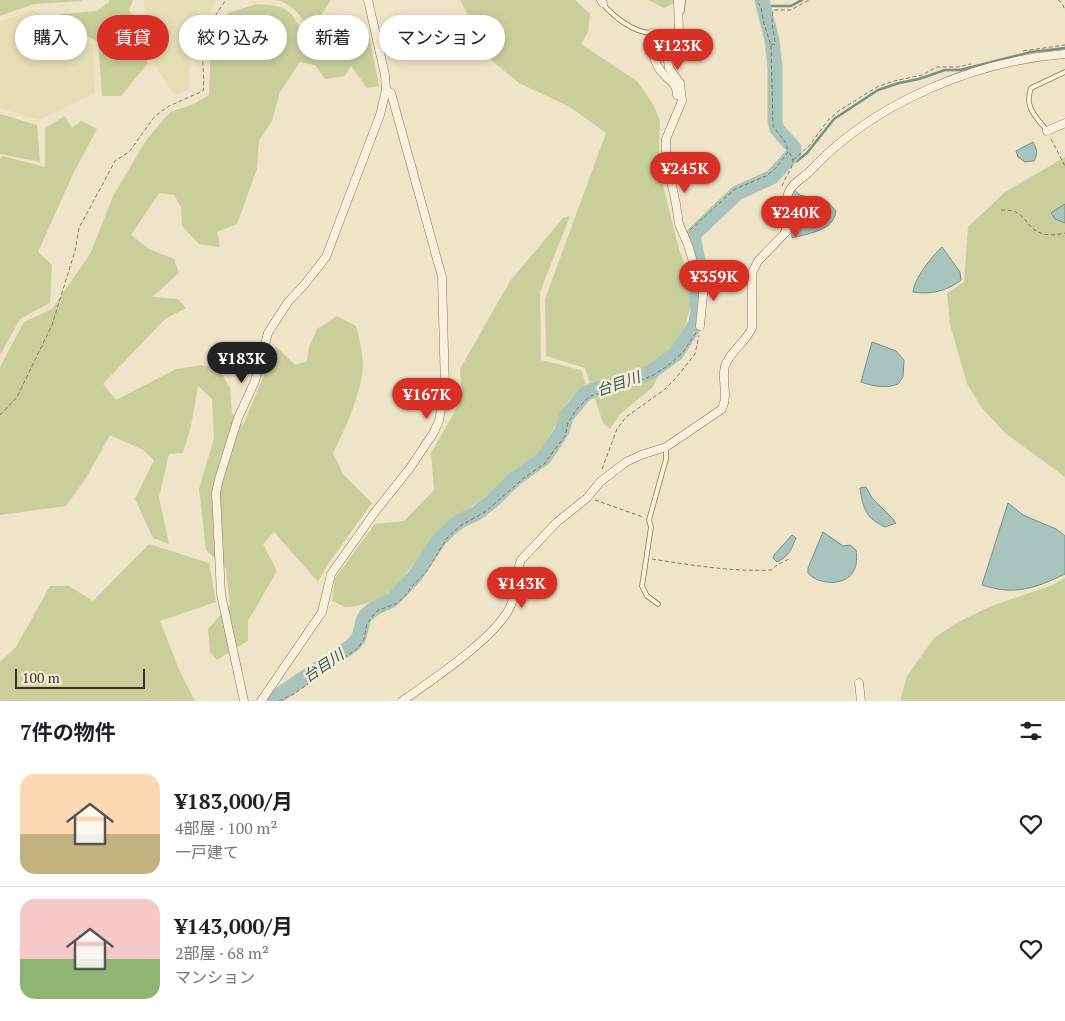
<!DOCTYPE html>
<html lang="ja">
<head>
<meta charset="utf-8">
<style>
	:root { --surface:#fff; --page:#f6f6f6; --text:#202124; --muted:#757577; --line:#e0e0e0; --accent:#d93025 }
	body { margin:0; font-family:"PT Serif","Noto Sans JP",serif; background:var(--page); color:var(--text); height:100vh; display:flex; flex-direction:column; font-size:19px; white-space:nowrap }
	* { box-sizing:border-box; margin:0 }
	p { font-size:16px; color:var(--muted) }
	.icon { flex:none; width:28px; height:28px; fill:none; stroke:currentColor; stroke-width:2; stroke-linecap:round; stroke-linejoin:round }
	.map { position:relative; height:701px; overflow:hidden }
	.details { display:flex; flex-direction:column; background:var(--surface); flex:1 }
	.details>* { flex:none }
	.guide { position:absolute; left:15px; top:15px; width:500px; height:45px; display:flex; gap:10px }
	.scale { position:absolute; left:15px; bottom:12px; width:130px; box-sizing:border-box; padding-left:5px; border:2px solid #3d2e20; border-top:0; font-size:14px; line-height:18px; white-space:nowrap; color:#3d2e20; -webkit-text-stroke:4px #f7eed8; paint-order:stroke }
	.price { position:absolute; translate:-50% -42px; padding:0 11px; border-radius:18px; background:var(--accent); color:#fff; font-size:16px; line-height:32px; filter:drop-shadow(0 1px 2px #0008) }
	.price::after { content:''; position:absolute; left:50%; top:30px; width:15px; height:11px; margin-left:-8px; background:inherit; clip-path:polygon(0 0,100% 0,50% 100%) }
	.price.active { background:#222; color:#fff }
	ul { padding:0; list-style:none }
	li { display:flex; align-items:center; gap:15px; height:125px; padding:0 20px }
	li+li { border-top:1px solid var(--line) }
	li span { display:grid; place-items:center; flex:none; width:140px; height:100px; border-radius:15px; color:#555 }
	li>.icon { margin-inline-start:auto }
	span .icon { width:60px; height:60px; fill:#fffc; stroke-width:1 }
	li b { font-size:21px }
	h2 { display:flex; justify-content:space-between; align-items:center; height:60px; padding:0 20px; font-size:21px }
	.chip { padding:0 18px; border-radius:22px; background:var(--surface); box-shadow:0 2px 8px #0003; font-size:18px; line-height:45px }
	.chip.active { background:var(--accent); color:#fff }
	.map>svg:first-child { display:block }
</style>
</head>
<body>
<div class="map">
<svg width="1065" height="701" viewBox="0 0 1065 701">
	<rect width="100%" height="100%" fill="#f0e4c8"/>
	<g fill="#e6deb5">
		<polygon points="143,0 216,0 190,50 189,90 174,95 149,55 152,33"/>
		<polygon points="33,10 93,45 95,93 39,120 0,108 0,21"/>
	</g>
	<g fill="#c9cf9b">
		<polygon points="0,0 81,0 82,1 34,4 0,16"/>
		<polygon points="109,0 133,0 129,10 147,34 142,51 148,63 121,96 102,96 98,42 58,20 60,14 97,11 109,2"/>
		<path d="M273,0H331L311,31C300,16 293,2 273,0Z"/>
		<polygon points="460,0 575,0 590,14 588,32 581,44 637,81 654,106 660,121 659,147 662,182 679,249 690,278 691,305 685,326 652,388 620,414 610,429 603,423 585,368 546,356 545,299 606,133 570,107 519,83 492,61"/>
		<polygon points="648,0 674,0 674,3 664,8"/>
		<path d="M257,4C287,6 290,8 304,35L316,39L334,23L349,24L368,31L379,86L367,88L351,66L345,76L325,79L315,65L300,62L280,92L272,121L259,141L257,169L237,224L217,232L220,247L199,244L182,226L181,207L174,195L159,193L131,235L149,249L174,259L179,273L152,297L178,299L186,308L165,319L103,384L116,400L176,369L201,365L219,369L230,388L232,413L243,425L276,346L295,365L307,361L309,347L317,329L337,316L356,326C360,341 365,360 362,376C357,403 345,429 333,453L343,474L372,503L328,564L318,582L274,532L263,544L277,571L248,621V641L217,660L210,652L208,629L230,604L226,569L206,550L199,489L214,438L212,399L198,386L191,426L183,453L169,454L159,497L169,544L153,538L135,499L154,460L143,450L110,435L86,478L66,506L0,515V367L24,322L52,309L90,254L113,196L147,139L170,112L194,104L209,95L211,44L217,28L228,13Z"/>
		<polygon points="0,114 37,125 40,162 0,154"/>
		<polygon points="65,116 72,128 81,121 97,129 73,174 38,252 52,265 50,303 20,319 0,355 0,159 2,156 45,167 45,128"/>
		<polygon points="1065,157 1065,477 1005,433 982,408 967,384 950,324 947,293 964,282 968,227 1005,192"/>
		<polygon points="570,216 540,292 541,360 581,370 586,384 568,402 542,450 477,503 442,527 399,583 381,599 357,606 345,607 332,601 335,578 375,524 404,521 434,490 431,453 462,399 460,369 510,281 563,218"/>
		<polygon points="149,544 209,563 216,602 160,621 180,672 195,701 0,701 0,662 16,647 50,586 69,586 93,601"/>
		<polygon points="1065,578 1065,701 900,701 907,676 934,638 958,622 991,606 1050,586"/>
	</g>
	<g fill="#a9c4bc" stroke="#6f938a">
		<path d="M1033,142C1037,149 1038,154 1034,161L1025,162L1018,157L1016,151Z"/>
		<path d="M794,190L800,195L828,202L836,211C834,231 809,233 792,238L790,199Z"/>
		<polygon points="1065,204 1065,223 1055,219 1051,213"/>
		<path d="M942,247L960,272L961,280C947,291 931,295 913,292C914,279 932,256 942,247Z"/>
		<path d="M872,342L896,351L904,360L903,377L898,384C886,389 873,386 861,382Z"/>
		<path d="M866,487L872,498L893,519L896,523L885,527C866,518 863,509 860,488Z"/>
		<path d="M1008,503L1023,515L1056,529L1065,536V574C1036,588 1014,596 982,585Z"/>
		<path d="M823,532L843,546L850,545L856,550C857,556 857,565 854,570C847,587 818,585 808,573V568Z"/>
		<path d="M792,535L796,538C791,550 789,556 777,562L773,558L774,555Z"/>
	</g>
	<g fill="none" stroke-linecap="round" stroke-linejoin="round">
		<g stroke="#6f938a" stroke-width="2.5">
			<polyline points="765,6 791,6 802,0"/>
			<polyline points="787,161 797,161 807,153 834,119 878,90 899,83 919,79 945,70 960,70 1031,52 1065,48"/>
		</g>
		<polyline stroke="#a9c4bc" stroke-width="15" points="270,701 353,645 359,637 363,621 366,615 375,608 392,600 415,576 439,540 450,529 460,521 477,513 491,502 515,479 544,458 562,431 566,417 585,394 593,390 616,385 651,372 676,354 696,323 698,310 696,291 700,271 694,241 694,234 737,193 772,177 794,153 794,148 777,129 775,122 775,67 772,40 762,0"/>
		<g stroke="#8d765c" stroke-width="5.5">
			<g id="service">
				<path d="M603,4C614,17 634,33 652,33"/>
				<polyline points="682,11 683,0"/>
				<path d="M1047,131C1036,116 1024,108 1031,88L1065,72"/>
				<polyline points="658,604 647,596 642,586 651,527 649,520 666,459 666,447"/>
			</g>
		</g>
		<g stroke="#8d765c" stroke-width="9">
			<g id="minor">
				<polyline points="601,0 603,3"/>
				<polyline points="678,0 679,34 669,52 668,61 669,68 680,83 682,101 666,139 666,158 676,204 679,224 688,245 697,275 704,285 700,326"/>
				<path d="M652,33C652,47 652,58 660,70C667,80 677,82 677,95"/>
				<polyline points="1047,131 1065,123"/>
				<polyline points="859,683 861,701"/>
				<polyline points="244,701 221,594 216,493 219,479 238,418 255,381 268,333 288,302 304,285 326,257 380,115 386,90 385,75 368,0"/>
				<polyline points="261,701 322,612 331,574 375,512 410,468 434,432 439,421 445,388 442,277 391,93 386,90"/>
				<path d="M402,701C431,681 498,636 511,605C517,590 515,574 521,560L557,522L587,498L600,482L626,462L641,455L666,447L722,409C729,395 721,380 725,366C730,351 746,342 752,328V273L758,261L786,232C786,220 784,206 788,194C791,183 804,178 811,170C874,103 974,61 1065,54"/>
			</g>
		</g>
		<g stroke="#8d765c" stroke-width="1" stroke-dasharray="4 2.5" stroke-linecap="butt">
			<polyline points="1058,0 1062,3 1065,10"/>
			<path d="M771,45L775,44C775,33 769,20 774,10H791L809,0"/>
			<polyline points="1023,51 1065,45"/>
			<polyline points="1051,139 1065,166"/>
			<polyline points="793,160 809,146 829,119 840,110 877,87 894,81 922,75 937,67 958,67 971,64"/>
			<path d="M782,186C786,174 800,162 788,152"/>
			<path d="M1001,210C1028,209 1023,227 1041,233C1047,236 1058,235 1065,233"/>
			<polyline points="690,230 735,189 766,176 775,169 788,152 786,143 773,126 771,45 764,24 761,8 757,0"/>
			<path d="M0,415L17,397L52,325L75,251L79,228L115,161L129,152L155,116L169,106L203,91C205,79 202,67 203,55C204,35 214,16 226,0"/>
			<polyline points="602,469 617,429 626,417 664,390 676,378 695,354 699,335"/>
			<polyline points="595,500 643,517"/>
			<path d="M652,559C691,565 732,572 771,570L777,565L789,559"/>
			<polyline points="279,701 294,694 359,647 364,639 367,624 371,618 377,611 397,603 408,593 410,588 427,571 447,538 460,526 485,512 524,478 544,464 565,436 568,423 577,409 590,396 619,388 652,376 669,365 683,352 696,333"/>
		</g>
		<use href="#service" stroke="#faf1dc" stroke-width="4"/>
		<use href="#minor" stroke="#faf1dc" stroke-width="8"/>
	</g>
	<g text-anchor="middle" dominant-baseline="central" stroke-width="5" stroke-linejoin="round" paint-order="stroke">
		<g font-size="15" font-style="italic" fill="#2f5d5a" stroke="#f7eed8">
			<text transform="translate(618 383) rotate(-19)">台目川</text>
			<text transform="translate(323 665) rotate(-34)">台目川</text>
		</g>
	</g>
</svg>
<div class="scale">100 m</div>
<b class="price" style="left:678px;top:71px">¥123K</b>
<b class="price" style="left:685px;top:194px">¥245K</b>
<b class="price" style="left:796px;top:238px">¥240K</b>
<b class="price" style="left:714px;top:302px">¥359K</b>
<b class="price active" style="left:242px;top:384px">¥183K</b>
<b class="price" style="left:427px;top:420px">¥167K</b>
<b class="price" style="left:522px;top:609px">¥143K</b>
<div class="guide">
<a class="chip">購入</a>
<a class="chip active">賃貸</a>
<a class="chip">絞り込み</a>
<a class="chip">新着</a>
<a class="chip">マンション</a>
</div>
</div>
<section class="details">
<h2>7件の物件<svg class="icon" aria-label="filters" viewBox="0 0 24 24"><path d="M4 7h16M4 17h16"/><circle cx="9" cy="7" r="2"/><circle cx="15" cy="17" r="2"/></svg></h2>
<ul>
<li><span style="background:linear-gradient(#ffd9b3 60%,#c2b280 0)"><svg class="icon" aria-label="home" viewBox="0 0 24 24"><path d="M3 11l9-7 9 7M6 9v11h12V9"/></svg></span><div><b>¥183,000/月</b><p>4部屋 · 100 m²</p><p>一戸建て</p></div><svg class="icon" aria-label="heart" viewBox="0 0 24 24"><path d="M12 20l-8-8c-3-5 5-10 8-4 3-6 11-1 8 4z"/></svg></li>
<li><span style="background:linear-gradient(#f6c9c9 60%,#8fb573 0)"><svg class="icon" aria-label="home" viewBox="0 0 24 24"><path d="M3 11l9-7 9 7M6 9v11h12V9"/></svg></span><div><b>¥143,000/月</b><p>2部屋 · 68 m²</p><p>マンション</p></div><svg class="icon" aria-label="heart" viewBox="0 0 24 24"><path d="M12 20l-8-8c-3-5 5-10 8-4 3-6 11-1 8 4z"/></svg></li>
</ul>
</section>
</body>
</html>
